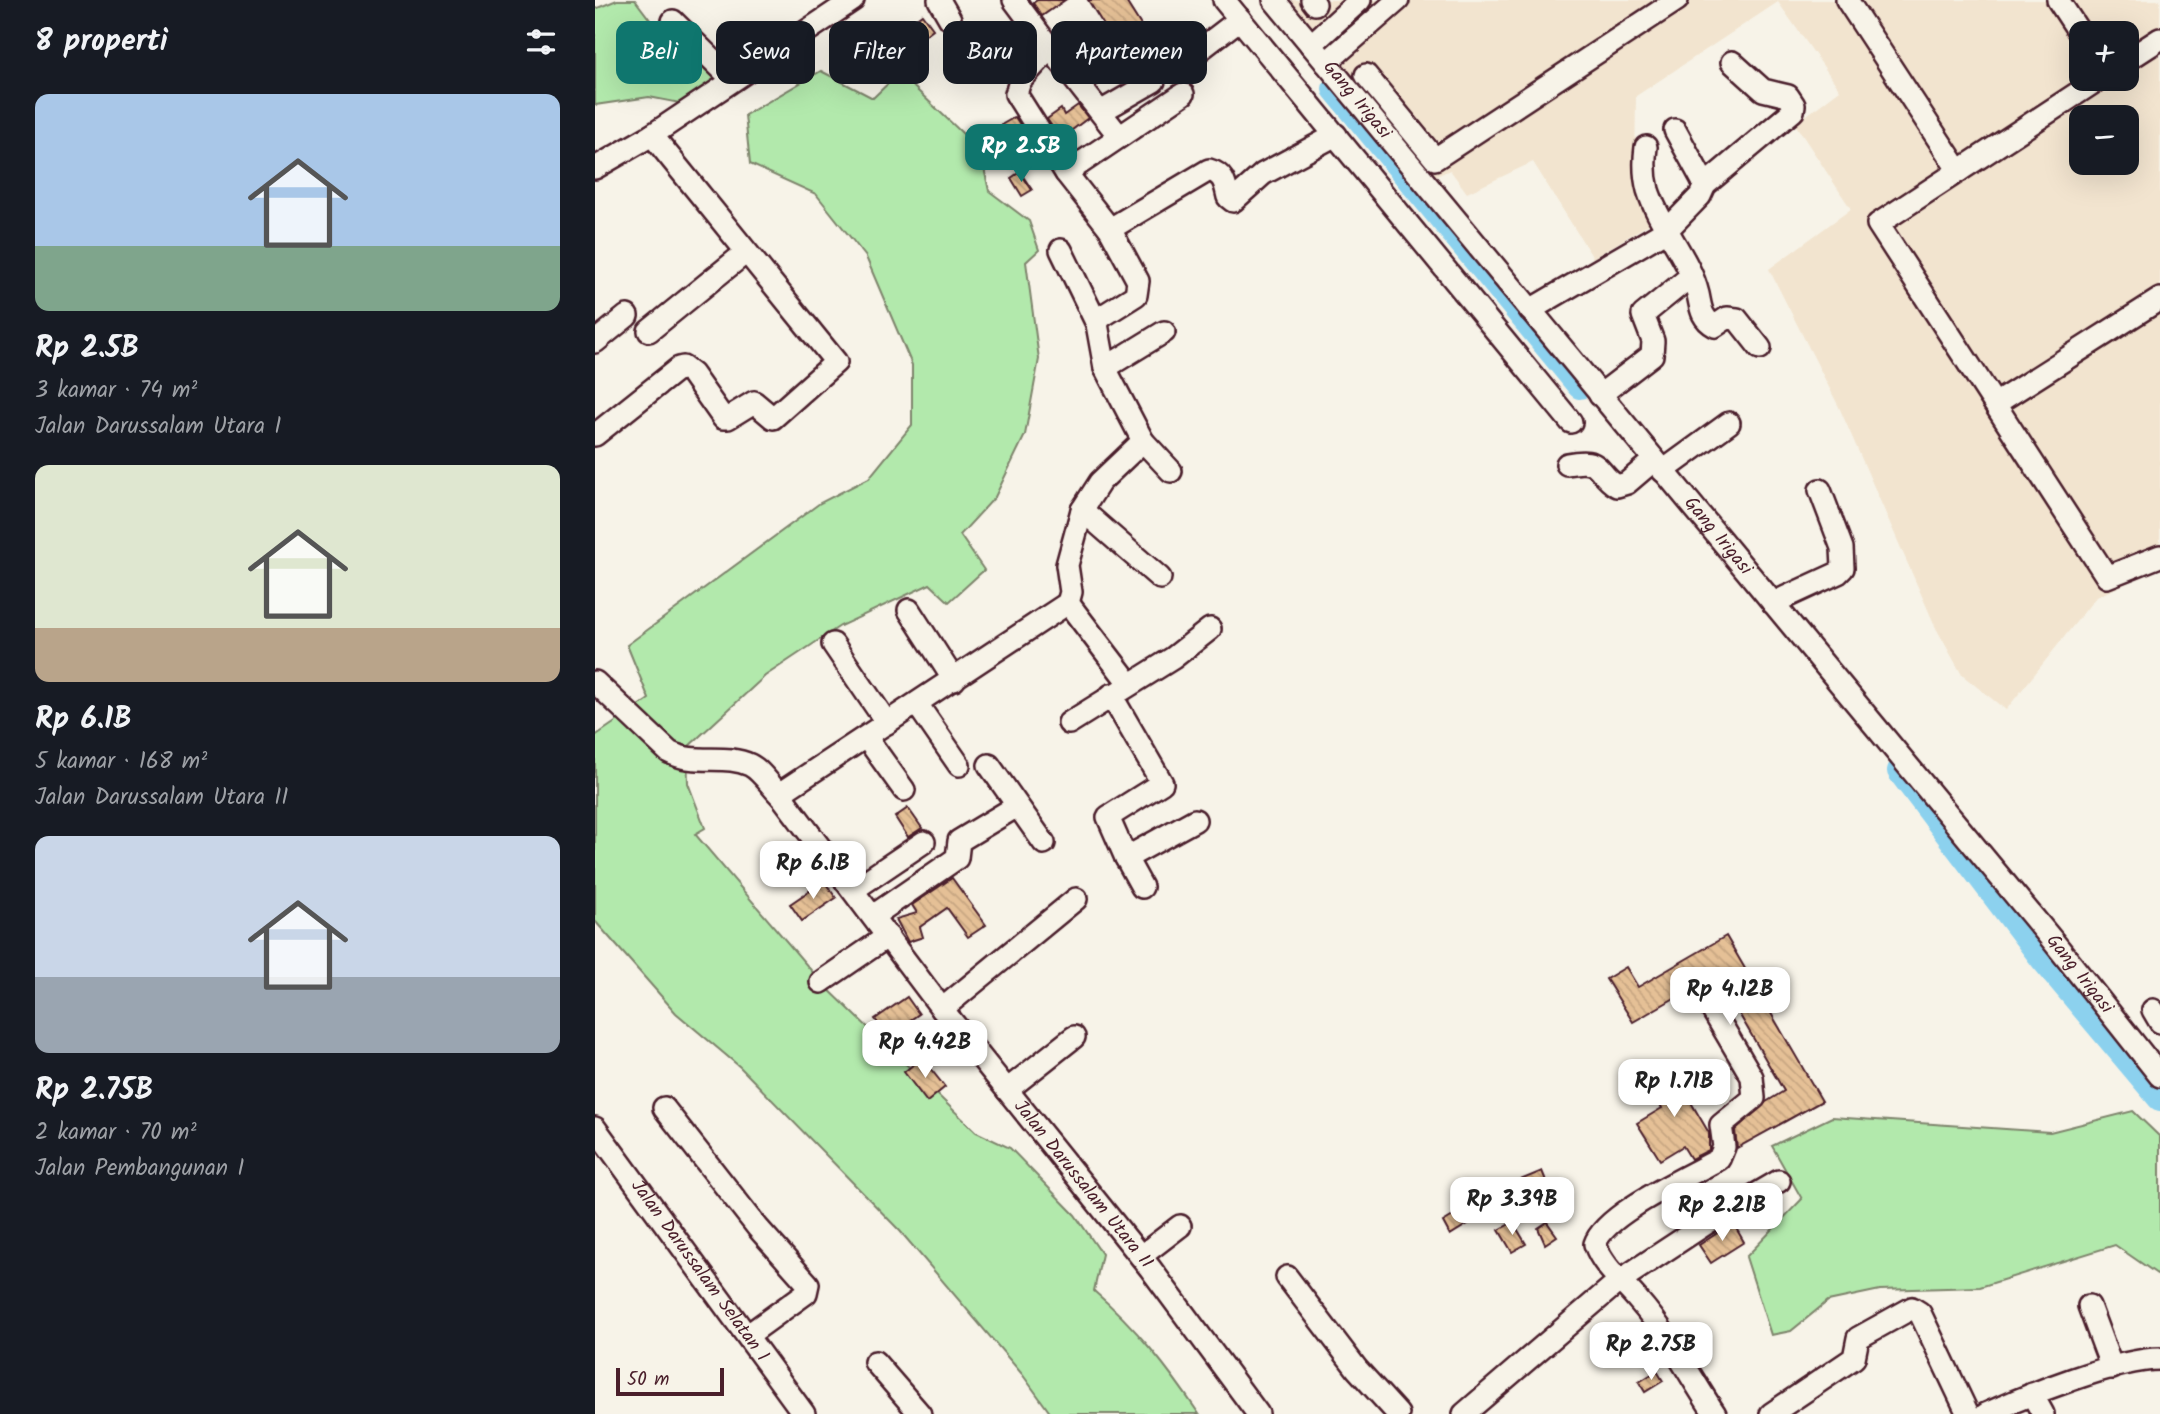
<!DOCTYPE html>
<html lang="id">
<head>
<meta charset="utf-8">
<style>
	:root { --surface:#171b24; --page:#242831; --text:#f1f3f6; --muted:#9ea1a6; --accent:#0f766e }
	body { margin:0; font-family:Kalam,sans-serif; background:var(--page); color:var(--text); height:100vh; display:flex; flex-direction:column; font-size:26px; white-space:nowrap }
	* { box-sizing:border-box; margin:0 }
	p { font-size:23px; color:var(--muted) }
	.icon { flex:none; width:38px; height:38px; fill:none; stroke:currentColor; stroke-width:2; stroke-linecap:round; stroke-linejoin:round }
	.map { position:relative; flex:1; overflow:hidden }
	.drawer { display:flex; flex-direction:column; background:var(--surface); width:595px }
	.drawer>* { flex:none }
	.banner { position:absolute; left:21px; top:21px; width:665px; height:63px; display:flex; gap:14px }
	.buttons { position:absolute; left:1474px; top:21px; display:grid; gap:14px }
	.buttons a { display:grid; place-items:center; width:70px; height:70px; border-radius:14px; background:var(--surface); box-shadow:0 7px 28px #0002; font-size:35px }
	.scale { position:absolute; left:21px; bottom:18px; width:108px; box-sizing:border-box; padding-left:7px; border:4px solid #4a1f2b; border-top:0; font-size:19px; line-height:24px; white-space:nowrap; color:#4a1f2b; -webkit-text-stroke:5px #f7f3e8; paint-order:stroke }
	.price { position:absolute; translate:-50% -60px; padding:0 16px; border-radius:14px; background:#fff; color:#222; font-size:23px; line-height:46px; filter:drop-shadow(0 2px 4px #0008) }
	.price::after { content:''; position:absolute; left:50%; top:42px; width:21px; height:16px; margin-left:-10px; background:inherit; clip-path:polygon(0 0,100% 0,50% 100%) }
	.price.current { background:var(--accent); color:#fff }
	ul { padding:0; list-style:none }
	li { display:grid; align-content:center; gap:14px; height:371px; padding:0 35px }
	li span { display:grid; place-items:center; height:217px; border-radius:14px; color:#555 }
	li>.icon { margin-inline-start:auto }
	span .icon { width:126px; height:126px; fill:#fffc; stroke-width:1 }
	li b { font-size:30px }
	h2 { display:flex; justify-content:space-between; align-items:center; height:84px; padding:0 35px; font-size:30px }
	.chip { padding:0 24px; border-radius:14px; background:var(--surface); box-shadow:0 7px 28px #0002; font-size:24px; line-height:63px }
	.chip.current { background:var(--accent); color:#fff }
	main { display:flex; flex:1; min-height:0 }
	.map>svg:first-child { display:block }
</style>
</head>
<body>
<main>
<section class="drawer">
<h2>8 properti<svg class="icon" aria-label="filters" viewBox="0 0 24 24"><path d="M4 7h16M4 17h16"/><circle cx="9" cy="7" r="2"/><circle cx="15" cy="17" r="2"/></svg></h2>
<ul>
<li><span style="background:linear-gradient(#a9c7e8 70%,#7fa58c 0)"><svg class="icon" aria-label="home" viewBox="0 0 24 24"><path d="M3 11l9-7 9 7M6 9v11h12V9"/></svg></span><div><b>Rp 2.5B</b><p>3 kamar · 74 m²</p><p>Jalan Darussalam Utara I</p></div></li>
<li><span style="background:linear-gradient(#dfe7d0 75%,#b9a48a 0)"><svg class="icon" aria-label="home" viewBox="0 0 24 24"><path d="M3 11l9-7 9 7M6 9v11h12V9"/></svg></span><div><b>Rp 6.1B</b><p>5 kamar · 168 m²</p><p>Jalan Darussalam Utara II</p></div></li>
<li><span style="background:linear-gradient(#c9d6e8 65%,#9aa5b1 0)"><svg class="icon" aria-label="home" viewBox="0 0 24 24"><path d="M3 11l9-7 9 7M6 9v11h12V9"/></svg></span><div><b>Rp 2.75B</b><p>2 kamar · 70 m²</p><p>Jalan Pembangunan I</p></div></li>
</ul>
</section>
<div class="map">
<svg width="1565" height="1414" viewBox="0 0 1565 1414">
	<defs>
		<pattern id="building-back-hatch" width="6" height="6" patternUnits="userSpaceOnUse" patternTransform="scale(1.75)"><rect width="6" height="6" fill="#e5c096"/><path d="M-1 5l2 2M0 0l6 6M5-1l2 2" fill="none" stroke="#c6a581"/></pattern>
	</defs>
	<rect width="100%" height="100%" fill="#f7f3e8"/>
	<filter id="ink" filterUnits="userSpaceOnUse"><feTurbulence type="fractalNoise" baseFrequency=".0143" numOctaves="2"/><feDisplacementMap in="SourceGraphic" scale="14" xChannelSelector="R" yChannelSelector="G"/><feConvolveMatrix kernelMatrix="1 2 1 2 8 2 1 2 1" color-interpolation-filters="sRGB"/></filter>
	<g filter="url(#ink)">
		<path fill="#f2e4cf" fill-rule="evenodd" d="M696,0H1565V568L1501,597L1411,710L1367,675L1341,628L1244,407L1174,269L1256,209L1200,124L1245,90L1183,2L1041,96L1040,169L1057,222L998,258L938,162L872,193L855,170L837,178ZM1486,33H1531V79H1486ZM1486,117H1531V163H1486Z"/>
		<g fill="#b2e9ac" stroke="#7e846c" stroke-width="2">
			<polygon points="22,0 40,0 59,25 125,82 90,104 54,97 0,105 0,9"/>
			<path d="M226,71L278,98L304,73L385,150L394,191L434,221L444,250L431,262L444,359L430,435L400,497L365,535L389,570L354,602L335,584L245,626L170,676L92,748L93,783L110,828L100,834L226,982L381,1132L415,1148L480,1215L507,1254L499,1291C541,1327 573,1368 604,1414H456L427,1374L305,1231L145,1067L81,1013L0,921V736L54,699L32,645L225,503L274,478L317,425V365L271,257L221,194L155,164L150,115Z"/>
			<polygon points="1538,1111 1565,1137 1565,1276 1520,1245 1385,1287 1285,1290 1233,1301 1196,1331 1176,1335 1151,1257 1207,1199 1177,1146 1237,1117 1455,1132"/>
		</g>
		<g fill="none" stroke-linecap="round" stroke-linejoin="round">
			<g stroke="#8cd1ee" stroke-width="26">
				<polyline points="740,89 985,386"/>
				<polyline points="1305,771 1448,959 1565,1098"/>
			</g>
		</g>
		<g fill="url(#building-back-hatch)" stroke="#4a1f2b" stroke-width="2">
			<polygon points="442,0 470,0 447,16 438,3"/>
			<polygon points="493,0 530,0 557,43 523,65 510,45 518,40"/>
			<polygon points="327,14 338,29 325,39 314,24"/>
			<polygon points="493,57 508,82 501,86 483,63"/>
			<polygon points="483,105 493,118 465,139 452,119 466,109 469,115"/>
			<polygon points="420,117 430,132 416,141 406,125"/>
			<polygon points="425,172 437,190 427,196 416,178"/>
			<polygon points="313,808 327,828 313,837 300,817"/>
			<polygon points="357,878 391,925 373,937 352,908 325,927 328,937 313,942 301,919 322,913 317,905"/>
			<polygon points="229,881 241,898 207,921 195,904"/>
			<polygon points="1131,936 1227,1101 1142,1148 1140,1130 1171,1102 1189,1091 1121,974 1038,1022 1011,979 1031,967 1043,987"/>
			<polygon points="312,997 324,1014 292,1036 280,1019"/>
			<polygon points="341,1023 354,1038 336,1050 325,1033"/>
			<polygon points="327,1058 350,1087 332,1102 309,1072"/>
			<polygon points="1074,1065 1114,1133 1114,1150 1096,1159 1088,1146 1065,1160 1042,1123 1067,1108 1050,1079"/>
			<polygon points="947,1171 954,1188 930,1198 923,1181"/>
			<polygon points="895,1194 902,1206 855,1235 848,1222"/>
			<polygon points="918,1222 931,1244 917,1252 904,1230"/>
			<polygon points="952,1222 962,1236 950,1244 943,1228"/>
			<polygon points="1138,1223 1149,1242 1116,1263 1104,1245"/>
			<polygon points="1062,1371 1068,1381 1050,1392 1044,1382"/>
		</g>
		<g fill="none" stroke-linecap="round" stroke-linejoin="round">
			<g stroke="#4a1f2b" stroke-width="26">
				<g id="minor">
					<polyline points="344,0 355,19"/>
					<polyline points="419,0 455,48 425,81 421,94 471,173 515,229 543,281 541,295 506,317 502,324 510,368 548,441 505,482 487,510 472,565 476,592 473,603"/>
					<polyline points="629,0 976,422"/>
					<path id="s1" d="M679,0L1458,941L1565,1076"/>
					<polyline points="717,0 720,4"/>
					<polyline points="1252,0 1364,171"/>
					<polyline points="1463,0 1486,35"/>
					<polyline points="78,21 137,79"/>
					<polyline points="716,45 765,0"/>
					<polyline points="455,48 524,136"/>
					<polyline points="1531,61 1565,39"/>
					<polyline points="589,62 645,19"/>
					<polyline points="731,63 803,0"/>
					<polyline points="771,75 840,159 1082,0"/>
					<polyline points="1504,79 1283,224 1512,577 1565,556"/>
					<polyline points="507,111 559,81"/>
					<polyline points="1080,130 1110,185"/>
					<path d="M1051,147C1049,162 1049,175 1053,190C1064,226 1094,257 1103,294C1106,308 1106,318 1120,326L1132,318L1142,319L1165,348"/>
					<polyline points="0,168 57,135 258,0"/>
					<polyline points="471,173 588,94"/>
					<path d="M515,229L614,170C629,174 630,184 633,197L638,201L668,174L741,135"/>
					<polyline points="466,250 502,324"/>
					<polyline points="935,310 1072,230 1105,196 1110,185 1198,111 1199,105 1193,96 1168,90 1137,62"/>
					<polyline points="54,331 150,253"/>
					<polyline points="0,342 32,316"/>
					<polyline points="510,368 569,332"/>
					<polyline points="1005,395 1057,355 1058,341 1048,315 1096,276"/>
					<polyline points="1400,404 1565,299"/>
					<polyline points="0,435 84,368 88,367 97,374 128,418 133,418 159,402 178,418 241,362 57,135"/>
					<polyline points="548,441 576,471"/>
					<path d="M972,464C1010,457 999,472 1022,486L1032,483L1059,460"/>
					<polyline points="1068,471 1134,423"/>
					<polyline points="487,510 565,578"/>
					<polyline points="473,603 534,683"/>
					<polyline points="1178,603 1243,573 1248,568 1247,548 1225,490"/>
					<polyline points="314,610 359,680"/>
					<polyline points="238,644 292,723"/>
					<path id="s2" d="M0,682L74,752C100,766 130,753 155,765C167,771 177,788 187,797L347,1009L555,1268L663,1414"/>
					<polyline points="516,695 567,783 513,817 531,858 600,820"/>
					<polyline points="322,704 364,765"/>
					<polyline points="474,723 578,658 615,629"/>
					<polyline points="271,737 309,790"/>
					<polyline points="394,765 449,843"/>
					<polyline points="187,797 193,788 473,603"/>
					<polyline points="531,858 547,887"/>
					<polyline points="258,890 329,842"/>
					<polyline points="278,916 362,858 364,841 422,806"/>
					<polyline points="226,982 293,936"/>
					<path d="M1111,999L1157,1077L1159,1098L1126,1125L1129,1147L1124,1159C1095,1176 1010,1213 1000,1244C1008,1267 1028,1282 1043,1300C1073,1334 1095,1376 1120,1414"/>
					<polyline points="347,1009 481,899"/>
					<polyline points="1558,1010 1565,1022"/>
					<polyline points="412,1090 479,1037"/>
					<polyline points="69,1108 163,1228 213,1284 211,1293 153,1335"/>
					<path id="s3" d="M0,1128L209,1414"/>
					<polyline points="546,1256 585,1226"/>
					<polyline points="692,1277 762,1369 803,1414"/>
					<polyline points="1494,1306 1517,1368"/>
					<polyline points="280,1362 325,1414"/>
					<polyline points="1437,1394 1448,1414"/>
					<polyline points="869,1414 1024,1281 1112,1223 1184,1181"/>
					<polyline points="1176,1414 1259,1358 1263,1338 1317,1308 1325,1313 1373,1414"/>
					<path d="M1391,1414C1432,1395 1522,1359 1565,1359"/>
				</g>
			</g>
			<use href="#minor" stroke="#f7f3e8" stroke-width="21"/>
		</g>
	</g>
	<g text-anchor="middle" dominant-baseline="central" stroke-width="6" stroke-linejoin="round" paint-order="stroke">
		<g font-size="19" fill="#4a1f2b" stroke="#f7f3e8">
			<text stroke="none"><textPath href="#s1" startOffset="130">Gang Irigasi</textPath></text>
			<text stroke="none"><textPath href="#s1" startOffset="696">Gang Irigasi</textPath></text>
			<text stroke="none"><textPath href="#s1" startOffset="1264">Gang Irigasi</textPath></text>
			<text stroke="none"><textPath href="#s2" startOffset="721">Jalan Darussalam Utara II</textPath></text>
			<text stroke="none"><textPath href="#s3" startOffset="177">Jalan Darussalam Selatan 1</textPath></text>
		</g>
	</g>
</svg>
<div class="buttons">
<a>+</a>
<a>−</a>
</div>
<div class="scale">50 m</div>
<b class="price current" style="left:426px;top:184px">Rp 2.5B</b>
<b class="price" style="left:218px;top:901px">Rp 6.1B</b>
<b class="price" style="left:1135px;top:1027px">Rp 4.12B</b>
<b class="price" style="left:330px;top:1080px">Rp 4.42B</b>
<b class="price" style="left:1079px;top:1119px">Rp 1.71B</b>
<b class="price" style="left:917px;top:1237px">Rp 3.39B</b>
<b class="price" style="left:1127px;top:1243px">Rp 2.21B</b>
<b class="price" style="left:1056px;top:1382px">Rp 2.75B</b>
<div class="banner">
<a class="chip current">Beli</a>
<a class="chip">Sewa</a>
<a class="chip">Filter</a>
<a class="chip">Baru</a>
<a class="chip">Apartemen</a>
</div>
</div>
</main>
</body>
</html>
